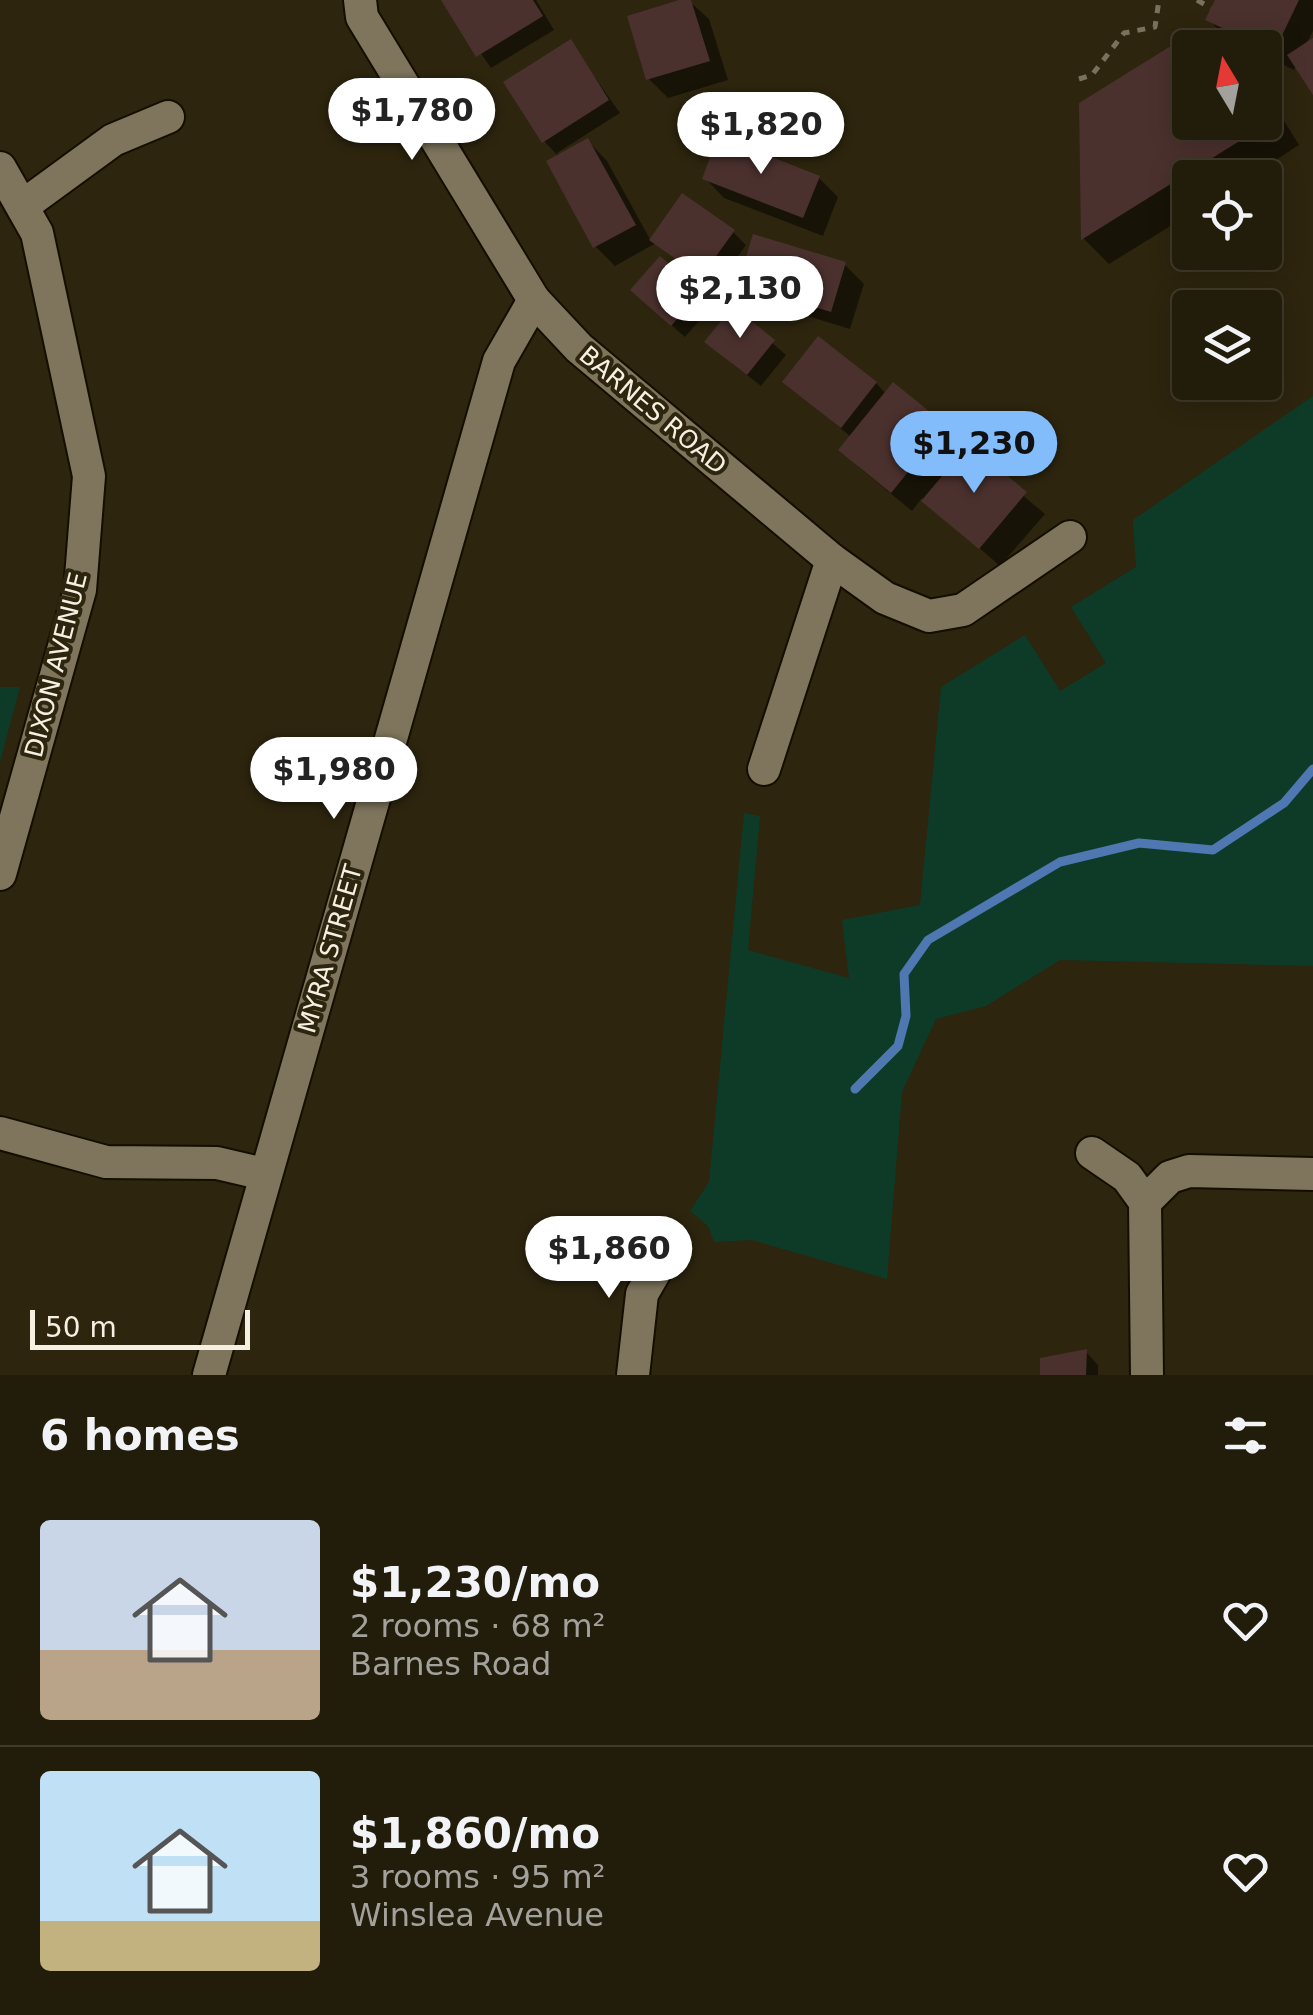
<!DOCTYPE html>
<html lang="en">
<head>
<meta charset="utf-8">
<style>
	:root { --surface:#221c0a; --page:#2a2513; --text:#f1f3f6; --muted:#a2a19c; --line:#3f3a2b; --accent:#83bcfb }
	body { margin:0; font-family:"DejaVu Sans",sans-serif; background:var(--page); color:var(--text); height:100vh; display:flex; flex-direction:column; font-size:38px; white-space:nowrap }
	* { box-sizing:border-box; margin:0 }
	p { font-size:32px; color:var(--muted) }
	.icon { flex:none; width:55px; height:55px; fill:none; stroke:currentColor; stroke-width:2; stroke-linecap:round; stroke-linejoin:round }
	.map { position:relative; height:1375px; overflow:hidden }
	.drawer { display:flex; flex-direction:column; background:var(--surface); flex:1 }
	.drawer>* { flex:none }
	.needle { width:65px; rotate:350deg }
	.tools { position:absolute; left:1172px; top:30px; display:grid; gap:20px }
	.tools a { display:grid; place-items:center; width:110px; height:110px; border-radius:10px; background:var(--surface); box-shadow:0 5px 25px #0003,0 0 0 2px var(--line); font-size:50px }
	.scale { position:absolute; left:30px; bottom:25px; width:220px; box-sizing:border-box; padding-left:10px; border:5px solid #f6f0e3; border-top:0; font-size:28px; line-height:35px; white-space:nowrap; color:#f6f0e3; -webkit-text-stroke:8px #2d250e; paint-order:stroke }
	.price { position:absolute; translate:-50% -85px; padding:0 22px; border-radius:35px; background:#fff; color:#222; font-size:32px; line-height:65px; filter:drop-shadow(0 2px 5px #0008) }
	.price::after { content:''; position:absolute; left:50%; top:60px; width:30px; height:22px; margin-left:-15px; background:inherit; clip-path:polygon(0 0,100% 0,50% 100%) }
	.price.current { background:var(--accent); color:#111 }
	ul { padding:0; list-style:none }
	li { display:flex; align-items:center; gap:30px; height:250px; padding:0 40px }
	li+li { border-top:2px solid var(--line) }
	li span { display:grid; place-items:center; flex:none; width:280px; height:200px; border-radius:10px; color:#555 }
	li>.icon { margin-inline-start:auto }
	span .icon { width:120px; height:120px; fill:#fffc; stroke-width:1 }
	li b { font-size:42px }
	h2 { display:flex; justify-content:space-between; align-items:center; height:120px; padding:0 40px; font-size:42px }
	.map>svg:first-child { display:block }
</style>
</head>
<body>
<div class="map">
<svg width="1313" height="1375" viewBox="0 0 1313 1375">
	<rect width="100%" height="100%" fill="#2d250e"/>
	<g fill="#0e3b28">
		<polygon points="1313,396 1313,966 1060,960 986,1006 936,1019 902,1092 887,1279 752,1240 714,1242 708,1226 690,1211 709,1182 744,813 760,816 748,950 849,978 842,920 920,905 941,687 1025,635 1060,691 1106,663 1071,607 1136,567 1133,520"/>
		<polygon points="0,687 20,687 0,762"/>
	</g>
	<g fill="#0007">
		<polygon points="444,0 536,0 554,30 491,68"/>
		<polygon points="688,0 709,19 728,80 668,98 648,78"/>
		<polygon points="1218,0 1313,0 1313,31 1305,46 1313,41 1313,91 1296,65 1294,70 1265,56 1265,48 1247,48 1228,39 1208,19"/>
		<polygon points="1195,34 1208,48 1190,48 1190,122 1265,122 1265,90 1299,145 1248,178 1190,178 1190,214 1109,264 1084,239 1081,105"/>
		<polygon points="570,42 620,113 557,153 559,157 588,141 607,161 651,241 733,232 746,245 715,288 656,243 615,266 595,246 559,157 544,141"/>
		<polygon points="705,178 819,178 838,197 823,236 724,198"/>
		<polygon points="844,264 864,284 850,329 761,302 741,283"/>
		<polygon points="700,294 712,306 685,337 646,303"/>
		<polygon points="734,309 786,355 761,386 720,354"/>
		<polygon points="785,381 876,383 886,394 893,386 1045,514 1000,566 922,498 912,511 861,469 841,450 851,437"/>
		<polygon points="1086,1352 1098,1365 1098,1375 1043,1375"/>
	</g>
	<g fill="none" stroke-linecap="round" stroke-linejoin="round">
		<polyline stroke="#4f77b1" stroke-width="9" points="855,1089 898,1046 906,1016 904,974 928,940 1060,862 1139,843 1213,850 1284,803 1313,769"/>
	</g>
	<g fill="#4b312e">
		<polygon points="441,0 533,0 543,16 476,57"/>
		<polygon points="679,0 691,0 710,61 646,80 627,16"/>
		<polygon points="1215,0 1299,0 1274,52 1205,20"/>
		<polygon points="1195,31 1206,48 1190,48 1190,122 1265,122 1265,102 1275,119 1081,240 1079,103"/>
		<polygon points="1313,38 1313,95 1287,55"/>
		<polygon points="571,39 609,100 542,143 503,82"/>
		<polygon points="718,136 820,176 803,218 702,179"/>
		<polygon points="588,138 636,225 593,248 546,161"/>
		<polygon points="682,193 735,230 701,277 649,240"/>
		<polygon points="753,234 846,262 831,312 738,283"/>
		<polygon points="660,256 701,292 671,326 630,290"/>
		<polygon points="733,306 775,340 747,375 704,342"/>
		<polygon points="818,336 877,382 841,428 782,382"/>
		<polygon points="893,382 946,425 891,493 838,450"/>
		<polygon points="969,444 1027,492 979,549 921,501"/>
		<polygon points="1087,1349 1086,1375 1040,1375 1040,1358"/>
	</g>
	<g fill="none" stroke-linecap="round" stroke-linejoin="round">
		<g stroke="#150e00" stroke-width="36">
			<g id="minor">
				<polyline points="360,0 362,17 534,300 579,348 832,560 885,598 929,616 963,610 1070,537"/>
				<polyline points="0,168 37,233 89,476 80,590 0,874"/>
				<polyline points="24,205 113,140 168,117"/>
				<polyline points="764,769 832,560"/>
				<polyline points="0,1133 106,1162 217,1163 264,1174"/>
				<polyline points="1092,1153 1127,1177 1145,1202 1147,1375"/>
				<polyline points="1145,1202 1170,1177 1189,1171 1313,1174"/>
				<polyline points="209,1375 499,361 534,300"/>
				<polyline points="633,1375 642,1294 665,1254"/>
			</g>
		</g>
		<g stroke="#79715e" stroke-width="5" stroke-dasharray="8 8" stroke-linecap="butt">
			<polyline points="1197,0 1211,8"/>
			<polyline points="1079,79 1092,75 1124,33 1155,27 1159,0"/>
		</g>
		<use href="#minor" stroke="#7e755c" stroke-width="32"/>
	</g>
	<g text-anchor="middle" dominant-baseline="central" stroke-width="8" stroke-linejoin="round" paint-order="stroke">
		<g font-size="25" fill="#f6f0e3" stroke="#2d250e">
			<text transform="translate(653 410) rotate(40)">BARNES ROAD</text>
			<text transform="translate(56 665) rotate(-76)">DIXON AVENUE</text>
			<text transform="translate(330 949) rotate(-74)">MYRA STREET</text>
		</g>
	</g>
</svg>
<div class="tools">
<a><svg class="needle" viewBox="-14 -14 28 28"><path d="M0-13l5 13h-10z" fill="#e53935"/><path d="M0 13l5-13h-10z" fill="#a2a19c"/></svg></a>
<a><svg class="icon" aria-label="locate" viewBox="0 0 24 24"><circle cx="12" cy="12" r="6"/><path d="M12 2v4M12 18v4M2 12h4M18 12h4"/></svg></a>
<a><svg class="icon" aria-label="layers" viewBox="0 0 24 24"><path d="M12 4l9 5-9 5-9-5zM3 14l9 5 9-5"/></svg></a>
</div>
<div class="scale">50 m</div>
<b class="price" style="left:412px;top:163px">$1,780</b>
<b class="price" style="left:761px;top:177px">$1,820</b>
<b class="price" style="left:740px;top:341px">$2,130</b>
<b class="price current" style="left:974px;top:496px">$1,230</b>
<b class="price" style="left:334px;top:822px">$1,980</b>
<b class="price" style="left:609px;top:1301px">$1,860</b>
</div>
<section class="drawer">
<h2>6 homes<svg class="icon" aria-label="filters" viewBox="0 0 24 24"><path d="M4 7h16M4 17h16"/><circle cx="9" cy="7" r="2"/><circle cx="15" cy="17" r="2"/></svg></h2>
<ul>
<li><span style="background:linear-gradient(#c9d6e8 65%,#b9a48a 0)"><svg class="icon" aria-label="home" viewBox="0 0 24 24"><path d="M3 11l9-7 9 7M6 9v11h12V9"/></svg></span><div><b>$1,230/mo</b><p>2 rooms · 68 m²</p><p>Barnes Road</p></div><svg class="icon" aria-label="heart" viewBox="0 0 24 24"><path d="M12 20l-8-8c-3-5 5-10 8-4 3-6 11-1 8 4z"/></svg></li>
<li><span style="background:linear-gradient(#bfe0f5 75%,#c2b280 0)"><svg class="icon" aria-label="home" viewBox="0 0 24 24"><path d="M3 11l9-7 9 7M6 9v11h12V9"/></svg></span><div><b>$1,860/mo</b><p>3 rooms · 95 m²</p><p>Winslea Avenue</p></div><svg class="icon" aria-label="heart" viewBox="0 0 24 24"><path d="M12 20l-8-8c-3-5 5-10 8-4 3-6 11-1 8 4z"/></svg></li>
</ul>
</section>
</body>
</html>
